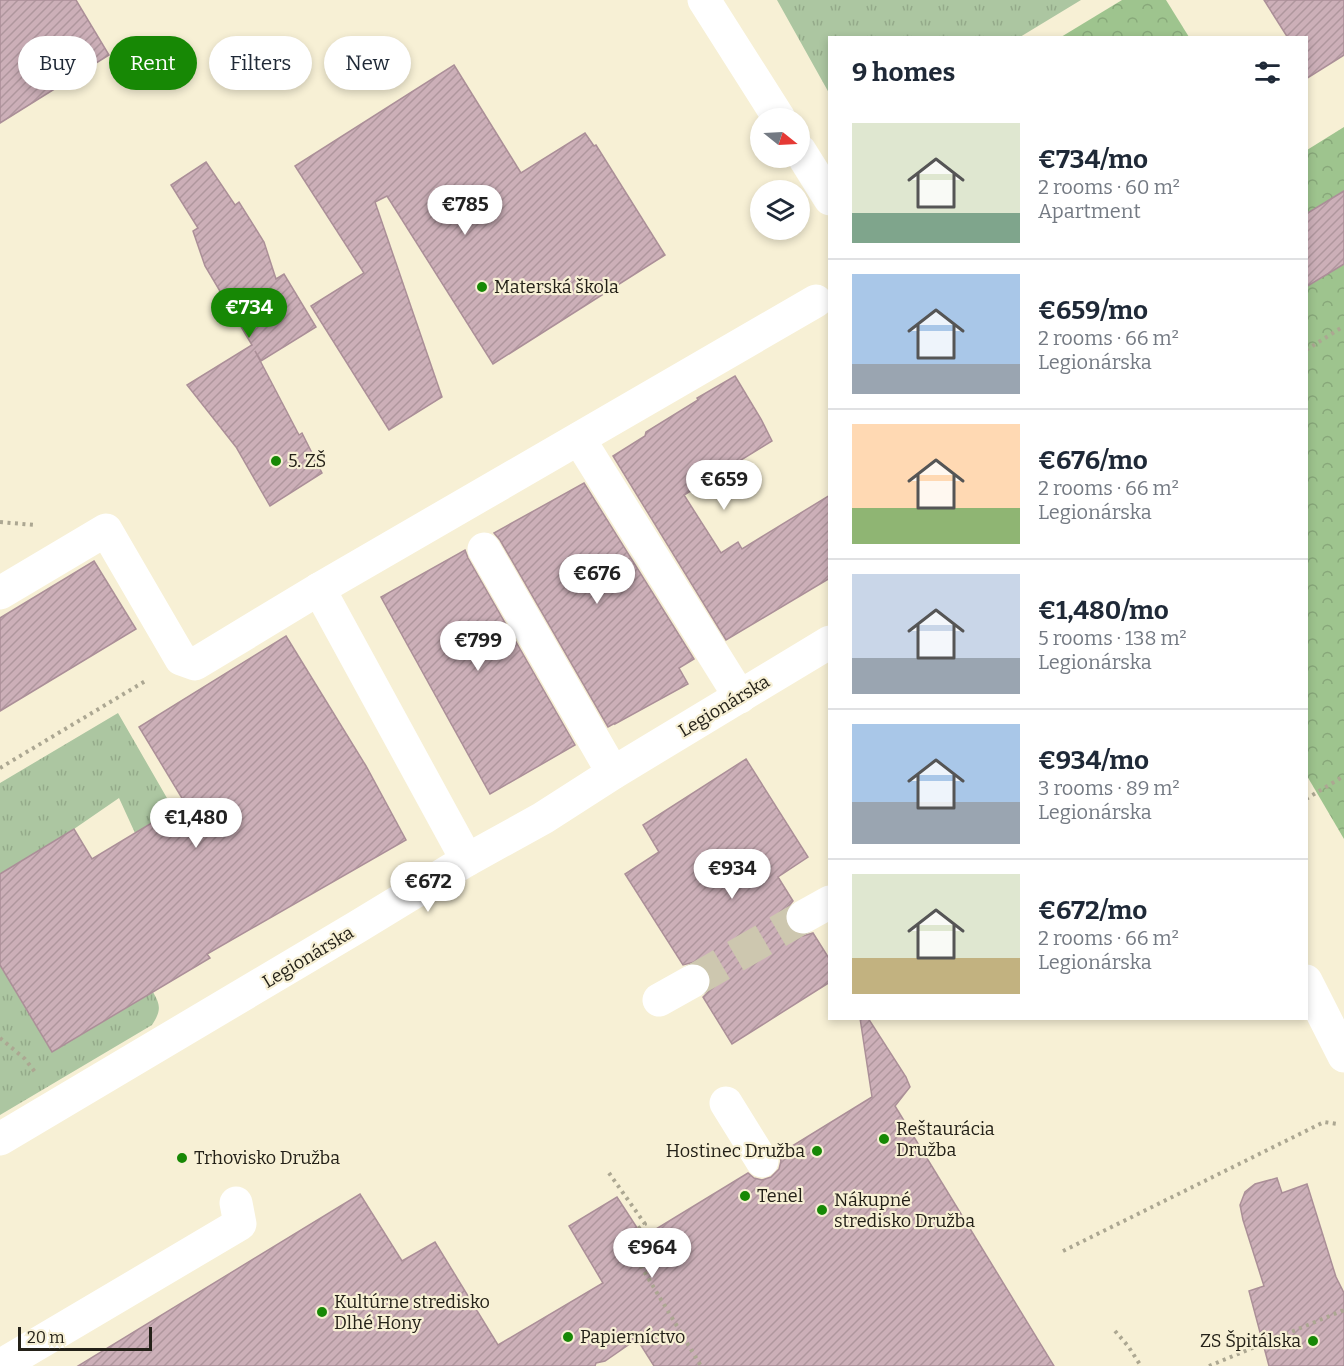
<!DOCTYPE html>
<html lang="en">
<head>
<meta charset="utf-8">
<style>
	:root { --surface:#fff; --page:#f6f6f7; --text:#1f2937; --muted:#747a83; --line:#e0e1e3; --accent:#178805 }
	body { margin:0; font-family:Bitter,serif; background:var(--page); color:var(--text); height:100vh; display:flex; flex-direction:column; font-size:22px; white-space:nowrap }
	* { box-sizing:border-box; margin:0 }
	p { font-size:20px; color:var(--muted) }
	.icon { flex:none; width:33px; height:33px; fill:none; stroke:currentColor; stroke-width:2; stroke-linecap:round; stroke-linejoin:round }
	.map { position:relative; flex:1; overflow:hidden }
	.details { position:absolute; left:828px; top:36px; width:480px; height:984px; display:flex; flex-direction:column; background:var(--surface); border-radius:0px; box-shadow:0 3px 9px #0003 }
	.details>* { flex:none }
	.guide { position:absolute; left:18px; top:36px; width:570px; height:54px; display:flex; gap:12px }
	.needle { width:39px; rotate:108deg }
	.fabs { position:absolute; left:750px; top:108px; display:grid; gap:12px }
	.fabs a { display:grid; place-items:center; width:60px; height:60px; border-radius:50%; background:var(--surface); box-shadow:0 3px 9px #0003; font-size:30px }
	.scale { position:absolute; left:18px; bottom:15px; width:134px; box-sizing:border-box; padding-left:6px; border:3px solid #242118; border-top:0; font-size:16px; line-height:21px; white-space:nowrap; color:#242118; -webkit-text-stroke:4px #f7f0d5; paint-order:stroke }
	.price { position:absolute; translate:-50% -51px; padding:0 14px; border-radius:21px; background:#fff; color:#222; font-size:20px; line-height:39px; filter:drop-shadow(0 2px 3px #0008) }
	.price::after { content:''; position:absolute; left:50%; top:36px; width:18px; height:14px; margin-left:-9px; background:inherit; clip-path:polygon(0 0,100% 0,50% 100%) }
	.price.current { background:var(--accent); color:#fff }
	ul { padding:0; list-style:none }
	li { display:flex; align-items:center; gap:18px; height:150px; padding:0 24px }
	li+li { border-top:2px solid var(--line) }
	li span { display:grid; place-items:center; flex:none; width:168px; height:120px; border-radius:0px; color:#555 }
	li>.icon { margin-inline-start:auto }
	span .icon { width:72px; height:72px; fill:#fffc; stroke-width:1 }
	li b { font-size:26px }
	h2 { display:flex; justify-content:space-between; align-items:center; height:72px; padding:0 24px; font-size:26px }
	.tag { padding:0 21px; border-radius:27px; background:var(--surface); box-shadow:0 3px 9px #0003; font-size:21px; line-height:54px }
	.tag.current { background:var(--accent); color:#fff }
	.map>svg:first-child { display:block }
</style>
</head>
<body>
<div class="map">
<svg width="1344" height="1366" viewBox="0 0 1344 1366">
	<defs>
		<pattern id="grass-tufts" width="24" height="20" patternUnits="userSpaceOnUse" patternTransform="scale(1.5)"><rect width="24" height="20" fill="#acc6a1"/><path d="M3 7l-1-3M5 7V3M7 7l1-3M15 17l-1-3M17 17v-4M19 17l1-3" fill="none" stroke="#94aa8a"/></pattern>
		<pattern id="forest-crowns" width="20" height="18" patternUnits="userSpaceOnUse" patternTransform="scale(1.5)"><rect width="20" height="18" fill="#9ec48e"/><path d="M2 6a3 3 0 1 1 6 0M12 15a3 3 0 1 1 6 0" fill="none" stroke="#88a87a"/></pattern>
		<pattern id="building-hatch" width="6" height="6" patternUnits="userSpaceOnUse" patternTransform="scale(1.5)"><rect width="6" height="6" fill="#ccafb8"/><path d="M-1 1l2-2M0 6l6-6M5 7l2-2" fill="none" stroke="#af969d"/></pattern>
	</defs>
	<rect width="100%" height="100%" fill="#f7f0d5"/>
	<g fill="url(#grass-tufts)">
		<polygon points="777,0 1081,0 1020,37 830,38 829,93"/>
		<polygon points="118,713 175,812 135,833 119,798 74,829 0,874 0,783"/>
		<path d="M0,965L52,1052L153,992C161,1006 161,1011 152,1025L0,1115Z"/>
	</g>
	<g fill="url(#forest-crowns)">
		<polygon points="1122,0 1166,0 1189,37 1061,37"/>
		<polygon points="1344,127 1344,839 1307,776 1307,150"/>
	</g>
	<g fill="url(#building-hatch)" stroke="#ab8f98" stroke-width="1.5">
		<polygon points="0,0 76,0 109,55 0,123"/>
		<polygon points="1264,0 1344,0 1344,55 1306,79 1306,38 1288,38"/>
		<polygon points="454,65 521,173 585,133 594,146 596,145 665,255 493,364 387,196 375,202 442,397 389,430 311,306 364,273 295,166"/>
		<polygon points="206,162 235,205 239,202 264,242 276,279 284,274 316,327 261,361 255,351 299,435 302,433 322,473 270,506 236,447 187,385 252,345 205,266 193,231 198,228 171,185"/>
		<polygon points="1344,191 1344,264 1306,287 1306,214"/>
		<polygon points="735,376 761,419 772,441 684,495 721,553 738,542 742,549 830,495 830,578 726,640 613,456 645,436 646,432 698,400 697,398"/>
		<polygon points="584,483 694,659 679,668 688,684 615,724 615,723 608,727 500,540 494,533"/>
		<polygon points="465,550 468,558 575,745 490,794 381,597"/>
		<polygon points="94,561 136,629 0,711 0,618"/>
		<polygon points="286,636 366,766 406,840 207,954 210,958 52,1052 0,965 0,874 74,829 92,859 185,803 139,727"/>
		<polygon points="746,759 808,857 778,877 793,901 787,908 784,917 787,927 794,933 803,936 813,933 830,960 830,982 732,1044 703,997 709,991 712,982 709,971 702,965 694,962 683,965 625,874 659,852 643,825"/>
		<polygon points="860,1018 868,1018 906,1077 910,1087 895,1106 1054,1366 654,1366 637,1339 605,1361 596,1363 595,1366 78,1366 360,1194 402,1261 435,1242 498,1345 603,1283 569,1226 617,1197 643,1237 748,1173 754,1178 762,1180 771,1177 779,1169 781,1161 779,1154 872,1097"/>
		<polygon points="1277,1178 1282,1193 1307,1184 1336,1277 1344,1293 1344,1366 1269,1366 1249,1291 1264,1286 1243,1220 1240,1205 1245,1192 1251,1187 1255,1184"/>
	</g>
	<g fill="none" stroke-linecap="round" stroke-linejoin="round">
		<polyline stroke="#cdc7af" stroke-width="33" stroke-dasharray="33 16" stroke-linecap="butt" points="693,981 803,917"/>
		<g stroke="#aca792" stroke-width="4" stroke-dasharray="3 4.5" stroke-linecap="butt">
			<polyline points="1306,350 1344,326"/>
			<polyline points="0,522 35,525"/>
			<polyline points="0,768 147,680"/>
			<polyline points="1306,799 1344,776"/>
			<polyline points="0,1038 25,1059 35,1072"/>
			<polyline points="609,1173 645,1224 624,1238 701,1366"/>
			<polyline points="1063,1251 1324,1122 1338,1124"/>
			<polyline points="1115,1331 1128,1346 1141,1366"/>
			<polyline points="1209,1366 1344,1310"/>
		</g>
		<g stroke="#fff" stroke-width="33">
			<polyline points="704,0 779,118"/>
			<polyline points="800,151 830,199"/>
			<polyline points="579,439 740,697"/>
			<polyline points="484,549 613,773"/>
			<polyline points="319,589 467,860"/>
			<polyline points="0,593 106,530 181,659 195,664 319,589 816,301"/>
			<polyline points="803,917 830,902"/>
			<polyline points="1306,981 1344,1056"/>
			<polyline points="659,1000 693,981"/>
			<polyline points="726,1103 762,1161"/>
			<polyline points="0,1139 357,927 467,860 543,818 613,773 830,642"/>
			<polyline points="0,1366 240,1224 236,1203"/>
		</g>
	</g>
	<g fill="#178805" stroke="#f7f0d5" stroke-width="2">
		<circle cx="482" cy="287" r="6"/>
		<circle cx="276" cy="461" r="6"/>
		<circle cx="884" cy="1139" r="6"/>
		<circle cx="817" cy="1151" r="6"/>
		<circle cx="182" cy="1158" r="6"/>
		<circle cx="745" cy="1196" r="6"/>
		<circle cx="822" cy="1210" r="6"/>
		<circle cx="322" cy="1312" r="6"/>
		<circle cx="568" cy="1337" r="6"/>
		<circle cx="1313" cy="1341" r="6"/>
	</g>
	<g text-anchor="middle" dominant-baseline="central" stroke-width="4.5" stroke-linejoin="round" paint-order="stroke">
		<g font-size="18" fill="#242118" stroke="#f7f0d5" text-anchor="start">
			<text x="494" y="287">Materská škola</text>
			<text x="288" y="461">5. ZŠ</text>
			<text x="896" y="1129">Reštaurácia<tspan x="896" dy="21">Družba</tspan></text>
			<text x="805" y="1151" text-anchor="end">Hostinec Družba</text>
			<text x="194" y="1158">Trhovisko Družba</text>
			<text x="757" y="1196">Tenel</text>
			<text x="834" y="1200">Nákupné<tspan x="834" dy="21">stredisko Družba</tspan></text>
			<text x="334" y="1302">Kultúrne stredisko<tspan x="334" dy="21">Dlhé Hony</tspan></text>
			<text x="580" y="1337">Papierníctvo</text>
			<text x="1301" y="1341" text-anchor="end">ZS Špitálska</text>
		</g>
		<g font-size="18" fill="#242118" stroke="#f7f0d5">
			<text transform="translate(724 706) rotate(-31)">Legionárska</text>
			<text transform="translate(308 957) rotate(-31)">Legionárska</text>
		</g>
	</g>
</svg>
<div class="fabs">
<a><svg class="needle" viewBox="-14 -14 28 28"><path d="M0-13l5 13h-10z" fill="#e53935"/><path d="M0 13l5-13h-10z" fill="#747a83"/></svg></a>
<a><svg class="icon" aria-label="layers" viewBox="0 0 24 24"><path d="M12 4l9 5-9 5-9-5zM3 14l9 5 9-5"/></svg></a>
</div>
<div class="scale">20 m</div>
<b class="price" style="left:465px;top:236px">€785</b>
<b class="price current" style="left:249px;top:339px">€734</b>
<b class="price" style="left:724px;top:511px">€659</b>
<b class="price" style="left:597px;top:605px">€676</b>
<b class="price" style="left:478px;top:672px">€799</b>
<b class="price" style="left:196px;top:849px">€1,480</b>
<b class="price" style="left:732px;top:900px">€934</b>
<b class="price" style="left:428px;top:913px">€672</b>
<b class="price" style="left:652px;top:1279px">€964</b>
<div class="guide">
<a class="tag">Buy</a>
<a class="tag current">Rent</a>
<a class="tag">Filters</a>
<a class="tag">New</a>
</div>
<section class="details">
<h2>9 homes<svg class="icon" aria-label="filters" viewBox="0 0 24 24"><path d="M4 7h16M4 17h16"/><circle cx="9" cy="7" r="2"/><circle cx="15" cy="17" r="2"/></svg></h2>
<ul>
<li><span style="background:linear-gradient(#dfe7d0 75%,#7fa58c 0)"><svg class="icon" aria-label="home" viewBox="0 0 24 24"><path d="M3 11l9-7 9 7M6 9v11h12V9"/></svg></span><div><b>€734/mo</b><p>2 rooms · 60 m²</p><p>Apartment</p></div></li>
<li><span style="background:linear-gradient(#a9c7e8 75%,#9aa5b1 0)"><svg class="icon" aria-label="home" viewBox="0 0 24 24"><path d="M3 11l9-7 9 7M6 9v11h12V9"/></svg></span><div><b>€659/mo</b><p>2 rooms · 66 m²</p><p>Legionárska</p></div></li>
<li><span style="background:linear-gradient(#ffd9b3 70%,#8fb573 0)"><svg class="icon" aria-label="home" viewBox="0 0 24 24"><path d="M3 11l9-7 9 7M6 9v11h12V9"/></svg></span><div><b>€676/mo</b><p>2 rooms · 66 m²</p><p>Legionárska</p></div></li>
<li><span style="background:linear-gradient(#c9d6e8 70%,#9aa5b1 0)"><svg class="icon" aria-label="home" viewBox="0 0 24 24"><path d="M3 11l9-7 9 7M6 9v11h12V9"/></svg></span><div><b>€1,480/mo</b><p>5 rooms · 138 m²</p><p>Legionárska</p></div></li>
<li><span style="background:linear-gradient(#a9c7e8 65%,#9aa5b1 0)"><svg class="icon" aria-label="home" viewBox="0 0 24 24"><path d="M3 11l9-7 9 7M6 9v11h12V9"/></svg></span><div><b>€934/mo</b><p>3 rooms · 89 m²</p><p>Legionárska</p></div></li>
<li><span style="background:linear-gradient(#dfe7d0 70%,#c2b280 0)"><svg class="icon" aria-label="home" viewBox="0 0 24 24"><path d="M3 11l9-7 9 7M6 9v11h12V9"/></svg></span><div><b>€672/mo</b><p>2 rooms · 66 m²</p><p>Legionárska</p></div></li>
</ul>
</section>
</div>
</body>
</html>
